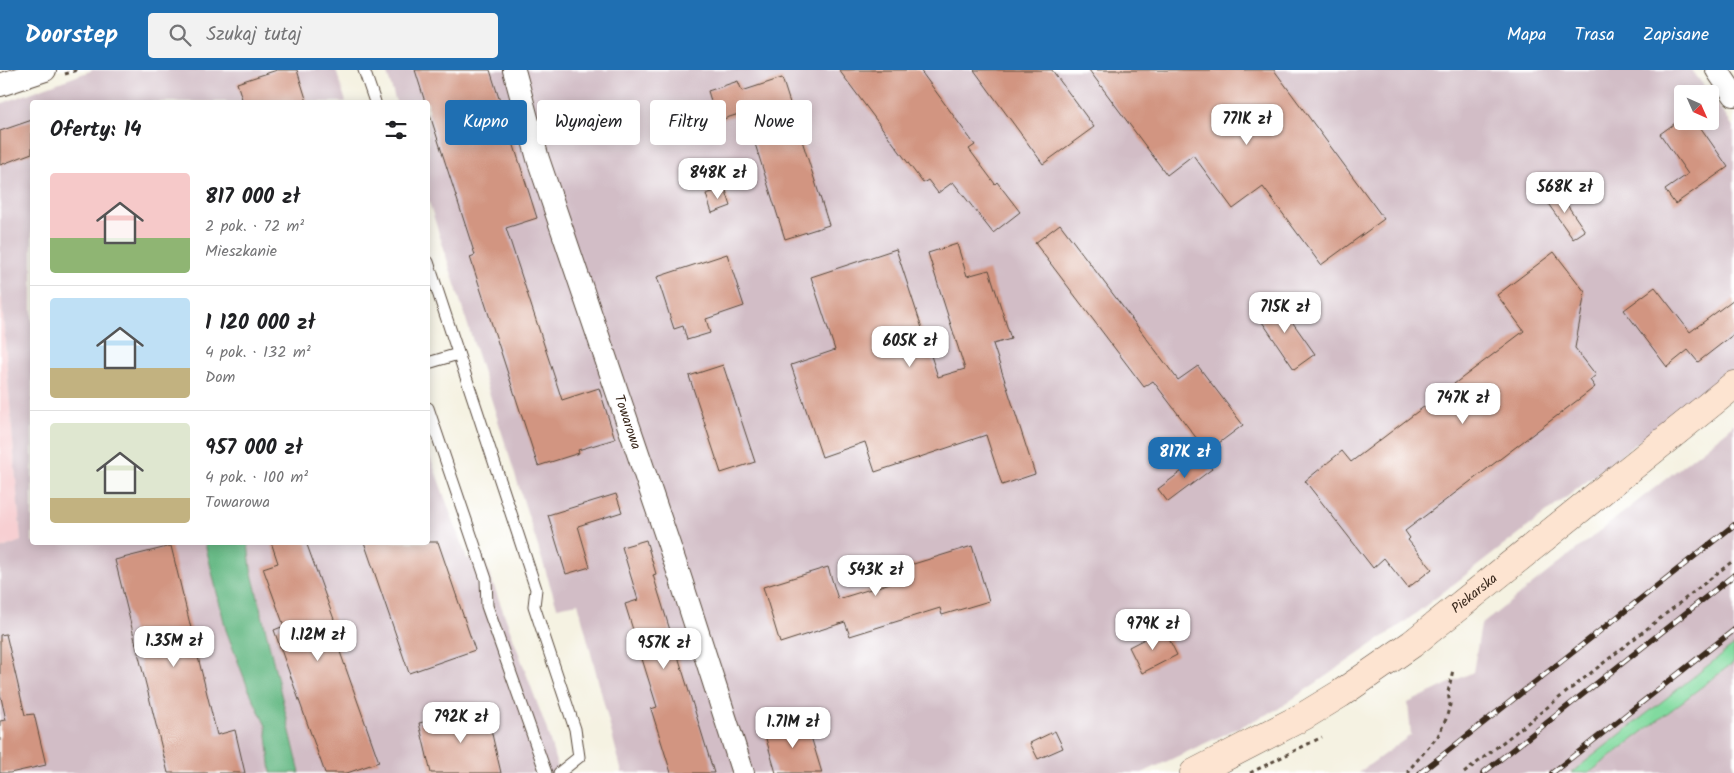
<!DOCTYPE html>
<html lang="pl">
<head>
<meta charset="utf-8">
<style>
	:root { --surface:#fff; --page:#f2f2f2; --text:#202124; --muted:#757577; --line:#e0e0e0; --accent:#1f6fb2 }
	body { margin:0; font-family:Kalam,sans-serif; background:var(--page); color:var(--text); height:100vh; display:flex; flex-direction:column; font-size:19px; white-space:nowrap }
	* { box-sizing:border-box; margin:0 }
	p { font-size:16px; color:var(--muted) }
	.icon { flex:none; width:28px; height:28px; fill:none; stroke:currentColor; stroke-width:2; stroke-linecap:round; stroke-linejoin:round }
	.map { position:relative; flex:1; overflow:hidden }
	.details { position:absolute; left:30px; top:30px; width:400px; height:445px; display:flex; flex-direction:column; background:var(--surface); border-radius:5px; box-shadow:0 2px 12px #0003 }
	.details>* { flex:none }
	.guide { position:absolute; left:445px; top:30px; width:475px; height:45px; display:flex; gap:10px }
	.needle { width:32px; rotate:135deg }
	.fabs { position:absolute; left:1674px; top:15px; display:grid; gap:10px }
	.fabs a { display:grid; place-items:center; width:45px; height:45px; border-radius:5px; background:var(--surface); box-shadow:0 2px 12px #0003; font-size:25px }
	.price { position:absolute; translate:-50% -42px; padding:0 11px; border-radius:10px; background:#fff; color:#222; font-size:16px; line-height:32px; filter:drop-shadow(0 1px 2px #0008) }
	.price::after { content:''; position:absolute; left:50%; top:30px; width:15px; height:11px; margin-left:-8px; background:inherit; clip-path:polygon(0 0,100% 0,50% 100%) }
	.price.on { background:var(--accent); color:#fff }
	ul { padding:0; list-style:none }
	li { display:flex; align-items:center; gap:15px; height:125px; padding:0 20px }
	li+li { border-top:1px solid var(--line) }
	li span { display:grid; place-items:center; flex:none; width:140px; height:100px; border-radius:5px; color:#555 }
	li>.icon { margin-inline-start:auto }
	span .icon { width:60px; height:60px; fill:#fffc; stroke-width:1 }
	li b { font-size:21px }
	h2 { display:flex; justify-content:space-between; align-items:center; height:60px; padding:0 20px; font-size:21px }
	.tag { padding:0 18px; border-radius:5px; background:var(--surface); box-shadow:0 2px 12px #0003; font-size:18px; line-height:45px }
	.tag.on { background:var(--accent); color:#fff }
	header { display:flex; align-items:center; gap:30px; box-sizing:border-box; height:70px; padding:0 25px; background:var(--accent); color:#fff }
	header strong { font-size:24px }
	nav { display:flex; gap:28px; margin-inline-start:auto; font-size:18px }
	.search { width:350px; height:45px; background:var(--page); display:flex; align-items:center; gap:12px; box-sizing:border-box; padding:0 18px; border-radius:5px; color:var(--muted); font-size:19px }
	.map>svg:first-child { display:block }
</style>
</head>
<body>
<header>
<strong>Doorstep</strong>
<div class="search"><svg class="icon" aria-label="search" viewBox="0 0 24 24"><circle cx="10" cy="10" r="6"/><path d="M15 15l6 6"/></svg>Szukaj tutaj</div>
<nav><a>Mapa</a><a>Trasa</a><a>Zapisane</a></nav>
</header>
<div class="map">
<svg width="1734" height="703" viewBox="0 0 1734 703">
	<rect width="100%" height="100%" fill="#fff"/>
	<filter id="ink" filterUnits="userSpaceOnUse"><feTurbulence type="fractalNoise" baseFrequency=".02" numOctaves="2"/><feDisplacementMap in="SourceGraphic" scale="10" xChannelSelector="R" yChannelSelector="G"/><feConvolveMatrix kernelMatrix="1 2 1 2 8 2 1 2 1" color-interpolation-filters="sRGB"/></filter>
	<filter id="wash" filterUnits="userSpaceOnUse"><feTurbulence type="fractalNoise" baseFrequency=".0096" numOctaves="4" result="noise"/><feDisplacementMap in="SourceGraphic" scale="20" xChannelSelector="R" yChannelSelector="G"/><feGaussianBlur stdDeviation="1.12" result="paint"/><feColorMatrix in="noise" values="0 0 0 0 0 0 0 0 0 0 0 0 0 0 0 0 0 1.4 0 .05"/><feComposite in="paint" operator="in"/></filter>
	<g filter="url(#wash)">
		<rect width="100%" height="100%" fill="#f5f2e2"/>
		<polygon fill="#f7cfd2" points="0,209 21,471 0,479"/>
		<g fill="#d2bdc6">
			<polygon points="93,0 336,0 346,32 32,32 32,472 428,472 428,381 467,489 482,484 546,657 559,703 0,703 0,479 21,471 0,209 0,34"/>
			<polygon points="386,0 1692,0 1710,24 1682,24 1682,51 1710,51 1710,24 1734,58 1734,298 1402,554 1278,639 1142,703 622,703 578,533 557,537 428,129 428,32 396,32"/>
			<polygon points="1734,353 1734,575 1571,703 1358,703 1411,665 1408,633 1473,602 1481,555 1729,359"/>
			<polygon points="1734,592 1734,703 1589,703"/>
		</g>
		<polygon fill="#81da9f" stroke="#5e825e" points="1734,575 1734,592 1589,703 1571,703"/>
		<polygon fill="#68ba86" stroke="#527252" points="205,473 248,473 251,499 300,703 271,703 266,656 248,618 226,560"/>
		<g id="blocks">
			<g fill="#d29581">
				<polygon points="277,0 297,0 307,32 243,32 237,13"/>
				<polygon points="415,0 490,0 537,148 506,158 562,330 599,318 615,369 578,380 579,383 538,396 470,187 475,185 428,39 428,32 425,32"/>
				<polygon points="839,0 920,0 975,75 969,79 995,114 997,112 1020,142 993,163 953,112 938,123 928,110 923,113"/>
				<polygon points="974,0 1052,0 1094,57 1043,94"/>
				<polygon points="1089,0 1274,0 1384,149 1321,195 1263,117 1233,139 1193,85 1167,105"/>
				<polygon points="782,8 829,155 785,169 745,42 717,51 708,21 738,11 742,21"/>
				<polygon points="32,50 32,83 0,95 0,61"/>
				<polygon points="1678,51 1696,51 1728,97 1675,134 1665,120 1688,104 1660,64"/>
				<polygon points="725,118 731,136 712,143 706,124"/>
				<polygon points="1557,120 1585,161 1573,169 1544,128"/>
				<polygon points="1060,154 1178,310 1198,296 1243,355 1207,382 1153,311 1144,317 1035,173"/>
				<polygon points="957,174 967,206 989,200 1011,269 993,274 1035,404 1002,415 986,365 875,402 865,372 822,387 791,295 835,280 811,207 896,179 938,307 965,299 928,183"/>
				<polygon points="1554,182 1585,222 1575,278 1596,305 1590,310 1595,317 1405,461 1410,468 1408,470 1432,499 1408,518 1384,488 1373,498 1305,411 1342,381 1351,392 1524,261 1497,225"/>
				<polygon points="727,184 744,236 706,249 710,263 687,270 683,256 674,259 657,207"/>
				<polygon points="1655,217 1690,262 1734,229 1734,264 1698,292 1688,280 1667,297 1624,240"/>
				<polygon points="1276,229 1315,284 1294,299 1256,243"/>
				<polygon points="723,295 755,392 721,403 689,306"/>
				<polygon points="1202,386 1212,399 1168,432 1158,419"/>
				<polygon points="616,424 622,442 578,456 590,497 566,504 548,445"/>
				<polygon points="646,470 656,504 653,505 714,703 671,703 651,639 657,637 625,534 638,530 622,477"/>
				<polygon points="271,472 306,472 344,577 339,579 379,692 347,703 325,703 274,560 284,556 263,498 278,493"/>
				<polygon points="364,472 438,472 475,580 409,603"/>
				<polygon points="171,476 217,665 235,660 245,703 168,703 115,490"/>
				<polygon points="972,476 989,531 942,545 940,538 850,566 845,552 780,573 763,517 828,497 838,529 910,507 907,496"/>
				<polygon points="1164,559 1177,585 1142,603 1129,577"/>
				<polygon points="6,564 25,645 34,644 46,695 10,703 0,703 0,651 6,650 0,623 0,565"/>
				<polygon points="486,638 501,703 431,703 419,653"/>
				<polygon points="806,650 822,703 776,703 764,662"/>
				<polygon points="1055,661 1063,678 1038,689 1030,673"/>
			</g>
		</g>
	</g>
	<g filter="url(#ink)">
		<use href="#blocks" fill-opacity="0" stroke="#57483b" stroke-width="1"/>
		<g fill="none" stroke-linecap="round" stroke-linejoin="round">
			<g stroke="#57483b" stroke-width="13">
				<g id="lane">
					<polyline points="364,0 375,32"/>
					<polyline points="428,192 536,519 534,536 575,659 579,687 559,703"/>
					<polyline points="428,293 458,284"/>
					<polyline points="428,338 486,509 487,536 546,703"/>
				</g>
			</g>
			<g stroke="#57483b" stroke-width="24">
				<g id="street">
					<path id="s1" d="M514,0L538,89L680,507L743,703"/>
					<polyline points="1717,0 1734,25"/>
					<polyline points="0,15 45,0"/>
				</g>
			</g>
			<g stroke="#57483b" stroke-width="29">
				<g id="secondary">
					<path id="s2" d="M1194,703L1304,646L1340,624L1412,574L1734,315"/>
				</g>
			</g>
			<g stroke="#57483b" stroke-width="3" stroke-dasharray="4 4" stroke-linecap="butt">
				<polyline points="65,4 78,0"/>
				<polyline points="1250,703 1322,667"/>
				<polyline points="1410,703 1408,701 1438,666 1446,649 1450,635 1448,622 1453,600"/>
				<polyline points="1464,703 1734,490"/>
			</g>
			<use href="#lane" stroke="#fff" stroke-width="11"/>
			<use href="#street" stroke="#fff" stroke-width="22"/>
			<use href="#secondary" stroke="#fde4d1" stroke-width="28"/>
			<g stroke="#3b2a1e" stroke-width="5.5">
				<g id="rail">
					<polyline points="1420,703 1734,455"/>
					<polyline points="1483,703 1734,505"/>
					<polyline points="1552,703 1734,560"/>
				</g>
			</g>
			<use href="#rail" stroke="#fff" stroke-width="4" stroke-dasharray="11" stroke-linecap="butt"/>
		</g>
	</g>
	<g text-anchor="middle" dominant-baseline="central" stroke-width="4" stroke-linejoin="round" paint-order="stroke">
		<g font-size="14" fill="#3b2a1e" stroke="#fff">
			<text stroke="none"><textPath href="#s1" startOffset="370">Towarowa</textPath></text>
			<text stroke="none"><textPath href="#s2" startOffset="334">Piekarska</textPath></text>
		</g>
	</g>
</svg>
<div class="fabs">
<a><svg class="needle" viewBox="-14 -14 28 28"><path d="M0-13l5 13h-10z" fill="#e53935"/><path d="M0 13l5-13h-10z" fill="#757577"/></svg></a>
</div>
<b class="price" style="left:1247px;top:76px">771K zł</b>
<b class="price" style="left:718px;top:130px">848K zł</b>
<b class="price" style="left:1565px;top:144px">568K zł</b>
<b class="price" style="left:1285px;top:264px">715K zł</b>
<b class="price" style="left:910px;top:298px">605K zł</b>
<b class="price" style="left:1463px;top:355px">747K zł</b>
<b class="price on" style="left:1185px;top:409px">817K zł</b>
<b class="price" style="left:876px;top:527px">543K zł</b>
<b class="price" style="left:1153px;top:581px">979K zł</b>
<b class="price" style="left:318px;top:592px">1.12M zł</b>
<b class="price" style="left:174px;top:598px">1.35M zł</b>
<b class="price" style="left:664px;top:600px">957K zł</b>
<b class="price" style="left:461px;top:674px">792K zł</b>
<b class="price" style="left:793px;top:679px">1.71M zł</b>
<div class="guide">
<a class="tag on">Kupno</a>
<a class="tag">Wynajem</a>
<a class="tag">Filtry</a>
<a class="tag">Nowe</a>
</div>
<section class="details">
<h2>Oferty: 14<svg class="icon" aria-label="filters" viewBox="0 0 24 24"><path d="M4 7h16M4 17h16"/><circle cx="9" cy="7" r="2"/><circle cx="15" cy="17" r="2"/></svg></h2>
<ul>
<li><span style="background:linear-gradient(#f6c9c9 65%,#8fb573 0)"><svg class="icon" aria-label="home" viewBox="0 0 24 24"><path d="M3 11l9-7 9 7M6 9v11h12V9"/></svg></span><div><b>817 000 zł</b><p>2 pok. · 72 m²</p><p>Mieszkanie</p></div></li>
<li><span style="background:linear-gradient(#bfe0f5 70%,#c2b280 0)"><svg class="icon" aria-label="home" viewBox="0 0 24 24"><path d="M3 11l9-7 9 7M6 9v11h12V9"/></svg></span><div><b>1 120 000 zł</b><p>4 pok. · 132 m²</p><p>Dom</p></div></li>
<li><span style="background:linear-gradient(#dfe7d0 75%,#c2b280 0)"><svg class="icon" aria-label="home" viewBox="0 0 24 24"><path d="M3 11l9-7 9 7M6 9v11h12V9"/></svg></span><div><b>957 000 zł</b><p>4 pok. · 100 m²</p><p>Towarowa</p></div></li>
</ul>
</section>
</div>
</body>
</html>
